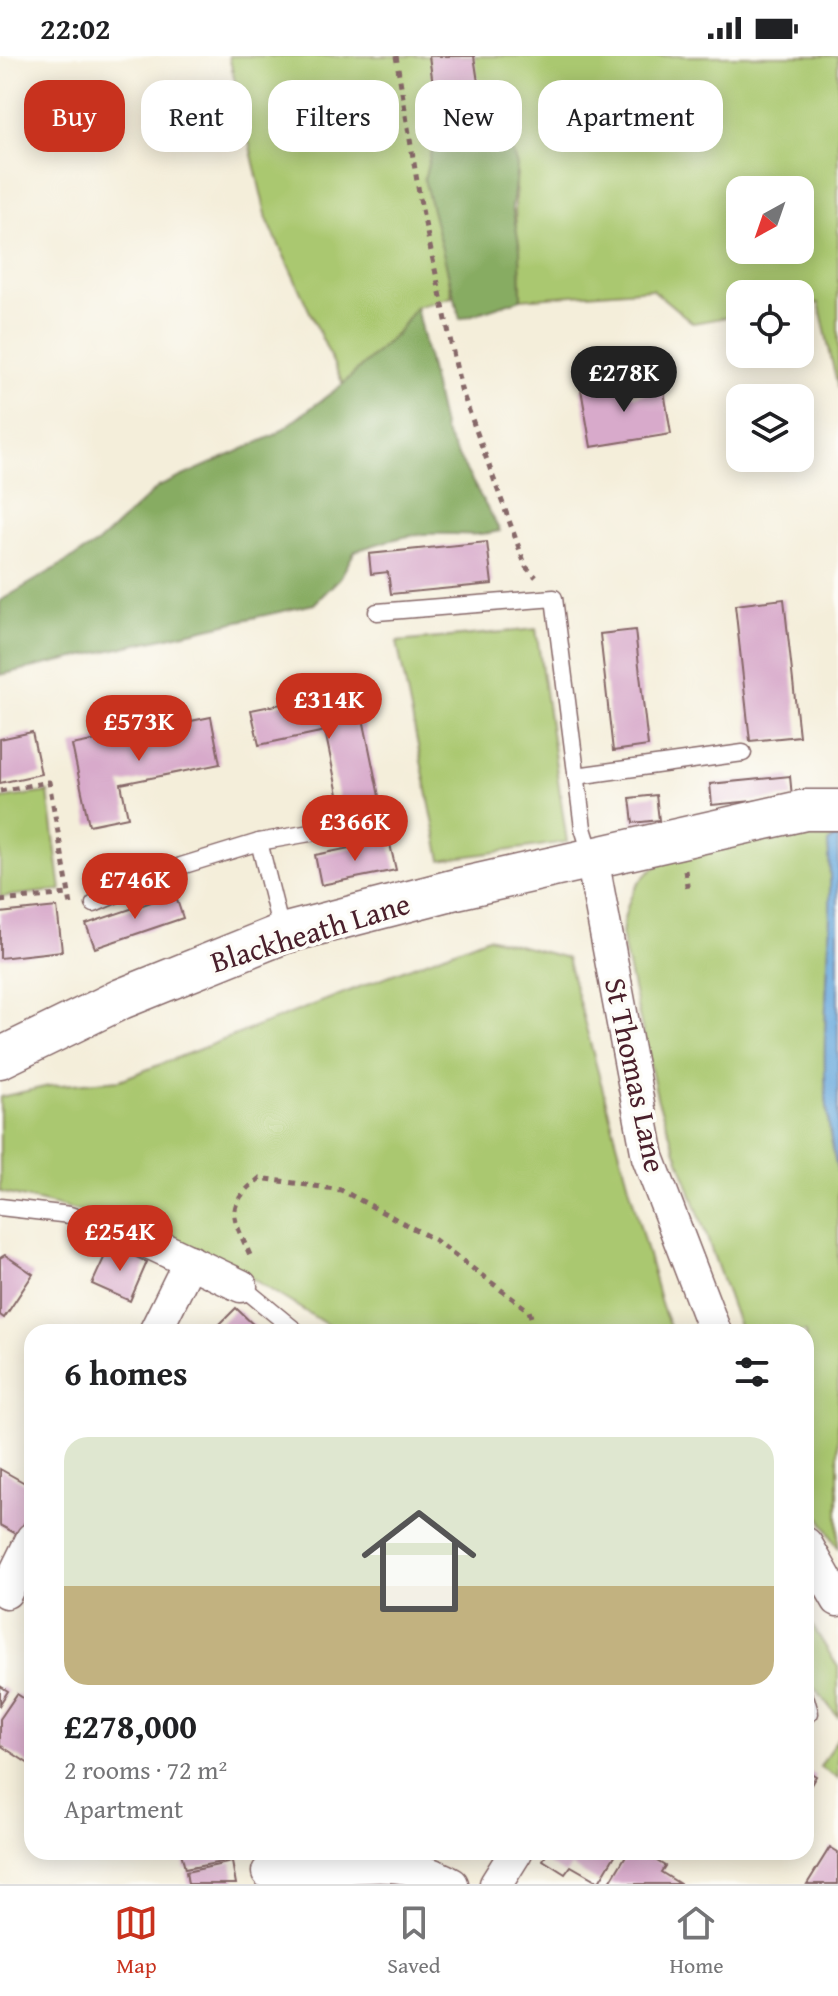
<!DOCTYPE html>
<html lang="en">
<head>
<meta charset="utf-8">
<style>
	:root { --surface:#fff; --page:#f6f6f6; --text:#202124; --muted:#757577; --line:#e0e0e0; --accent:#c8321e }
	body { margin:0; font-family:"Gentium Book Plus",serif; background:var(--page); color:var(--text); height:100vh; display:flex; flex-direction:column; font-size:30px; white-space:nowrap }
	* { box-sizing:border-box; margin:0 }
	p { font-size:26px; color:var(--muted) }
	.icon { flex:none; width:44px; height:44px; fill:none; stroke:currentColor; stroke-width:2; stroke-linecap:round; stroke-linejoin:round }
	.map { position:relative; flex:1; overflow:hidden }
	.side { position:absolute; left:24px; top:1268px; width:790px; height:536px; display:flex; flex-direction:column; background:var(--surface); border-radius:24px; box-shadow:0 4px 20px #0003 }
	.side>* { flex:none }
	.guide { position:absolute; left:24px; top:24px; width:790px; height:72px; display:flex; gap:16px }
	.needle { width:52px; rotate:220deg }
	.controls { position:absolute; left:726px; top:120px; display:grid; gap:16px }
	.controls a { display:grid; place-items:center; width:88px; height:88px; border-radius:16px; background:var(--surface); box-shadow:0 4px 20px #0003; font-size:40px }
	.price { position:absolute; translate:-50% -68px; padding:0 18px; border-radius:28px; background:var(--accent); color:#fff; font-size:26px; line-height:52px; filter:drop-shadow(0 2px 4px #0008) }
	.price::after { content:''; position:absolute; left:50%; top:48px; width:24px; height:18px; margin-left:-12px; background:inherit; clip-path:polygon(0 0,100% 0,50% 100%) }
	.price.active { background:#222; color:#fff }
	ul { padding:0; list-style:none }
	li { display:grid; align-content:center; gap:16px; height:424px; padding:0 40px }
	li+li { border-top:2px solid var(--line) }
	li span { display:grid; place-items:center; height:248px; border-radius:24px; color:#555 }
	li>.icon { margin-inline-start:auto }
	span .icon { width:144px; height:144px; fill:#fffc; stroke-width:1 }
	li b { font-size:34px }
	h2 { display:flex; justify-content:space-between; align-items:center; height:96px; padding:0 40px; font-size:34px }
	.pill { padding:0 28px; border-radius:24px; background:var(--surface); box-shadow:0 4px 20px #0003; font-size:28px; line-height:72px }
	.pill.active { background:var(--accent); color:#fff }
	.status { display:flex; justify-content:space-between; align-items:center; height:56px; padding:0 40px; background:var(--surface); direction:ltr }
	.status svg { height:22px; fill:currentColor }
	.dock { display:flex; justify-content:space-around; align-items:center; height:112px; border-top:2px solid var(--line); background:var(--surface); font-size:22px; color:var(--muted) }
	.dock a { display:grid; justify-items:center; gap:4px }
	.dock .active { color:var(--accent) }
	.map>svg:first-child { display:block }
</style>
</head>
<body>
<div class="status"><b>22:02</b><svg viewBox="0 0 49 12"><path d="M0 12V9h3v3zM5 12V6h3v6zM10 12V3h3v9zM15 12V0h3v12zM26 1h20v11H26zM47 4h2v5h-2z"/></svg></div>
<div class="map">
<svg width="838" height="1828" viewBox="0 0 838 1828">
	<rect width="100%" height="100%" fill="#fdfcf7"/>
	<filter id="ink" filterUnits="userSpaceOnUse"><feTurbulence type="fractalNoise" baseFrequency=".0125" numOctaves="2"/><feDisplacementMap in="SourceGraphic" scale="16" xChannelSelector="R" yChannelSelector="G"/><feConvolveMatrix kernelMatrix="1 2 1 2 8 2 1 2 1" color-interpolation-filters="sRGB"/></filter>
	<filter id="wash" filterUnits="userSpaceOnUse"><feTurbulence type="fractalNoise" baseFrequency=".006" numOctaves="4" result="noise"/><feDisplacementMap in="SourceGraphic" scale="32" xChannelSelector="R" yChannelSelector="G"/><feGaussianBlur stdDeviation="1.8" result="paint"/><feColorMatrix in="noise" values="0 0 0 0 0 0 0 0 0 0 0 0 0 0 0 0 0 1.4 0 .05"/><feComposite in="paint" operator="in"/></filter>
	<g filter="url(#wash)">
		<rect width="100%" height="100%" fill="#f4eeda"/>
		<g fill="#aac870" stroke="#7a744e" stroke-width="2" fill-rule="evenodd">
			<path d="M229,0H838V333L819,247L800,250V238H740V259L693,267L652,233L521,243C521,200 511,159 517,117L445,199L452,241L416,251L397,277L343,328L267,163ZM740,134H800V194H740Z"/>
			<polygon points="536,573 567,786 441,804 397,586"/>
			<polygon points="48,736 61,834 0,841 0,743"/>
			<path d="M838,765V779L828,787C838,897 809,1003 838,1117V1492L806,1439V1276H741L658,1045L622,882C623,858 631,827 654,812C692,788 790,775 838,765Z"/>
			<polygon points="488,881 567,902 662,1251 672,1276 339,1276 243,1217 153,1173 0,1136 0,1041 49,1030 120,1024"/>
			<polygon points="806,1559 838,1611 838,1661 806,1622"/>
			<polygon points="838,1681 838,1723 820,1711"/>
		</g>
		<g fill="#87ac62" stroke="#686646" stroke-width="2">
			<polygon points="467,75 508,83 517,110 512,151 520,192 521,243 460,263 424,123 435,82"/>
			<path d="M416,251L444,375L500,475C471,482 452,476 424,478C400,480 377,488 355,495L340,522L314,548L0,619V545L98,487L158,431L275,379L343,328L397,277Z"/>
		</g>
		<path fill="#6aaadd" stroke="#5a6484" stroke-width="2" d="M838,779V1117C809,1003 838,896 828,787Z"/>
		<g id="blocks">
			<g fill="#d8aacb">
				<polygon points="429,0 474,0 484,65 439,71"/>
				<polygon points="630,326 633,340 664,335 671,378 591,391 581,333"/>
				<polygon points="487,486 492,528 391,538 388,516 371,518 369,498"/>
				<polygon points="784,543 799,680 750,685 735,549"/>
				<polygon points="635,574 648,690 613,695 600,578"/>
				<polygon points="357,633 381,750 342,758 325,675 259,689 251,654"/>
				<polygon points="211,661 220,708 121,728 128,761 89,769 72,689"/>
				<polygon points="32,676 41,718 0,727 0,683"/>
				<polygon points="790,720 792,741 712,749 710,728"/>
				<polygon points="656,739 659,764 633,767 630,742"/>
				<polygon points="389,784 396,814 321,829 315,799"/>
				<polygon points="175,838 183,862 95,892 86,868"/>
				<polygon points="57,851 62,895 0,902 0,857"/>
				<polygon points="110,1189 147,1206 130,1245 92,1228"/>
				<polygon points="5,1199 33,1218 4,1262 0,1259 0,1202"/>
				<polygon points="236,1252 261,1276 209,1276 217,1271"/>
				<polygon points="0,1413 32,1431 32,1452 18,1479 0,1469"/>
				<polygon points="0,1630 8,1635 0,1648"/>
				<polygon points="17,1638 32,1648 32,1710 0,1689 0,1663"/>
				<polygon points="806,1714 816,1720 806,1737"/>
				<polygon points="830,1791 838,1796 838,1828 807,1828"/>
				<polygon points="181,1796 231,1796 232,1804 185,1813"/>
				<polygon points="548,1796 617,1796 599,1826 571,1810 565,1818 543,1804"/>
				<polygon points="628,1796 638,1802 642,1796 665,1810 661,1816 680,1828 609,1828"/>
				<polygon points="232,1806 236,1828 188,1828 186,1816"/>
			</g>
		</g>
	</g>
	<g filter="url(#ink)">
		<use href="#blocks" fill-opacity="0" stroke="#866768" stroke-width="2"/>
		<g fill="none" stroke-linecap="round" stroke-linejoin="round">
			<g stroke="#866768" stroke-width="19">
				<g id="service">
					<polyline points="377,556 554,542 583,772 592,801"/>
					<polyline points="576,720 743,697"/>
					<polyline points="259,786 378,765"/>
					<polyline points="94,848 181,810 259,786 282,878"/>
					<polyline points="0,1151 70,1159 140,1182"/>
					<polyline points="241,1230 297,1276"/>
					<polyline points="806,1643 810,1657"/>
				</g>
			</g>
			<g stroke="#866768" stroke-width="35">
				<g id="minor">
					<polyline points="592,802 648,1101 715,1276"/>
					<polyline points="140,1182 241,1230"/>
					<polyline points="155,1276 190,1205"/>
					<polyline points="806,1488 838,1544"/>
					<polyline points="6,1536 32,1483"/>
					<path d="M268,1816C333,1818 394,1794 452,1828"/>
					<polyline points="496,1828 516,1796"/>
				</g>
			</g>
			<g stroke="#866768" stroke-width="43">
				<polyline id="tertiary" points="0,1002 121,943 282,878 456,833 805,754 838,754"/>
			</g>
			<g stroke="#866768" stroke-width="5" stroke-dasharray="6 6" stroke-linecap="butt">
				<polyline points="396,0 421,149 461,333 526,511 536,521"/>
				<polyline points="0,735 49,726 71,849"/>
				<polyline points="685,814 688,837"/>
				<polyline points="0,845 68,838"/>
				<path d="M250,1199C233,1161 223,1151 260,1122L341,1134L435,1184L529,1255L536,1276"/>
			</g>
			<use href="#service" stroke="#fff" stroke-width="16"/>
			<use href="#minor" stroke="#fff" stroke-width="32"/>
			<use href="#tertiary" stroke="#fff" stroke-width="40"/>
		</g>
	</g>
	<g text-anchor="middle" dominant-baseline="central" stroke-width="7" stroke-linejoin="round" paint-order="stroke">
		<g font-size="30" fill="#4a1f2b" stroke="#fdfcf7">
			<text transform="translate(310 876) rotate(-17)">Blackheath Lane</text>
			<text transform="translate(636 1019) rotate(78)">St Thomas Lane</text>
		</g>
	</g>
</svg>
<div class="controls">
<a><svg class="needle" viewBox="-14 -14 28 28"><path d="M0-13l5 13h-10z" fill="#e53935"/><path d="M0 13l5-13h-10z" fill="#757577"/></svg></a>
<a><svg class="icon" aria-label="locate" viewBox="0 0 24 24"><circle cx="12" cy="12" r="6"/><path d="M12 2v4M12 18v4M2 12h4M18 12h4"/></svg></a>
<a><svg class="icon" aria-label="layers" viewBox="0 0 24 24"><path d="M12 4l9 5-9 5-9-5zM3 14l9 5 9-5"/></svg></a>
</div>
<b class="price active" style="left:624px;top:358px">£278K</b>
<b class="price" style="left:329px;top:685px">£314K</b>
<b class="price" style="left:139px;top:707px">£573K</b>
<b class="price" style="left:355px;top:807px">£366K</b>
<b class="price" style="left:135px;top:865px">£746K</b>
<b class="price" style="left:120px;top:1217px">£254K</b>
<div class="guide">
<a class="pill active">Buy</a>
<a class="pill">Rent</a>
<a class="pill">Filters</a>
<a class="pill">New</a>
<a class="pill">Apartment</a>
</div>
<section class="side">
<h2>6 homes<svg class="icon" aria-label="filters" viewBox="0 0 24 24"><path d="M4 7h16M4 17h16"/><circle cx="9" cy="7" r="2"/><circle cx="15" cy="17" r="2"/></svg></h2>
<ul>
<li><span style="background:linear-gradient(#dfe7d0 60%,#c2b280 0)"><svg class="icon" aria-label="home" viewBox="0 0 24 24"><path d="M3 11l9-7 9 7M6 9v11h12V9"/></svg></span><div><b>£278,000</b><p>2 rooms · 72 m²</p><p>Apartment</p></div></li>
</ul>
</section>
</div>
<nav class="dock">
<a class="active"><svg class="icon" aria-label="map" viewBox="0 0 24 24"><path d="M3 6l6-2 6 2 6-2v14l-6 2-6-2-6 2zM9 4v14M15 6v14"/></svg>Map</a>
<a><svg class="icon" aria-label="saved" viewBox="0 0 24 24"><path d="M7 4h10v16l-5-4-5 4z"/></svg>Saved</a>
<a><svg class="icon" aria-label="home" viewBox="0 0 24 24"><path d="M3 11l9-7 9 7M6 9v11h12V9"/></svg>Home</a>
</nav>
</body>
</html>
